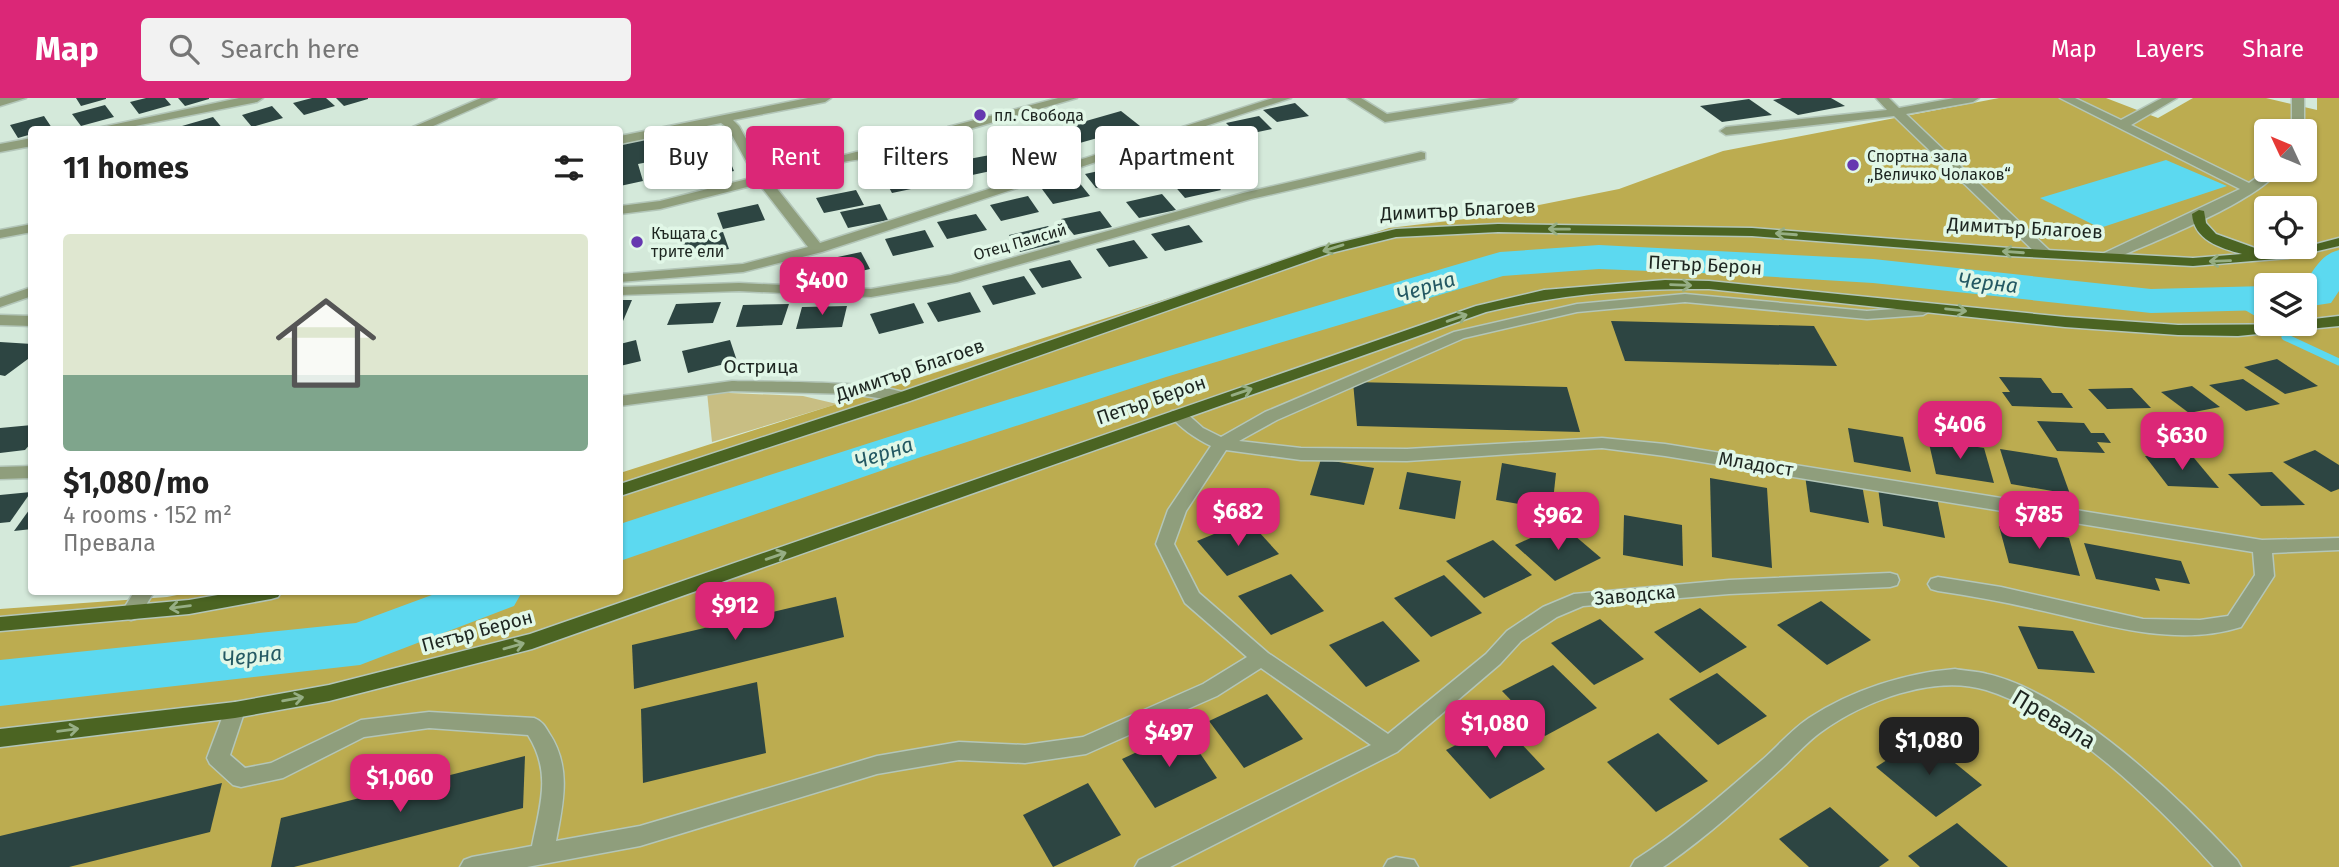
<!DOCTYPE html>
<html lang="en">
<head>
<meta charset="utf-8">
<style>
	:root { --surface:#fff; --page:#f2f2f2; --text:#222; --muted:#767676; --line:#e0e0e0; --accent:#db2777 }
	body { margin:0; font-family:"Fira Sans",sans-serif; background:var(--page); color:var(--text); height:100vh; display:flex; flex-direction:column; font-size:26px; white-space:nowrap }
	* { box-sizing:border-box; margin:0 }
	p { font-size:23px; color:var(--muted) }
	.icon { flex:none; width:38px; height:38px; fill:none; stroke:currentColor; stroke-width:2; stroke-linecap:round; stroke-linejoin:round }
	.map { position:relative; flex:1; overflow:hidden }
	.details { position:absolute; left:28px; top:28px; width:595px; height:469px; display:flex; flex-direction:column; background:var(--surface); border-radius:7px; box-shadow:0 2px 5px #0004 }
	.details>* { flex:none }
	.guide { position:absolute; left:644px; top:28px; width:665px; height:63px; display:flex; gap:14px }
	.needle { width:46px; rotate:314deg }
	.fabs { position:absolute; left:2254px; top:21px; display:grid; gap:14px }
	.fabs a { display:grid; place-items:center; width:63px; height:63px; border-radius:7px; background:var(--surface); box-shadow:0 2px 5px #0004; font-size:35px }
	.price { position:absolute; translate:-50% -60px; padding:0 16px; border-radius:14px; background:var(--accent); color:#fff; font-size:23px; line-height:46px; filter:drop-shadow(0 2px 4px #0008) }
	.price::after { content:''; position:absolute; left:50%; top:42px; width:21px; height:16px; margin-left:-10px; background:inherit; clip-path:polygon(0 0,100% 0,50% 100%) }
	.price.on { background:#222; color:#fff }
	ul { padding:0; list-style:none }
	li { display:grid; align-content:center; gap:14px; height:371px; padding:0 35px }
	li+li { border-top:2px solid var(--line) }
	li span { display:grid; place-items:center; height:217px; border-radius:7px; color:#555 }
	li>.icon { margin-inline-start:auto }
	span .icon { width:126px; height:126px; fill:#fffc; stroke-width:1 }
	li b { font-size:30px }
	h2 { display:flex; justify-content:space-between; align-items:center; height:84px; padding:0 35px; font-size:30px }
	.tag { padding:0 24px; border-radius:7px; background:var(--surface); box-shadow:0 2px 5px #0004; font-size:24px; line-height:63px }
	.tag.on { background:var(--accent); color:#fff }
	header { display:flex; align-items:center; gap:42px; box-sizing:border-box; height:98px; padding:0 35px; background:var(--accent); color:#fff }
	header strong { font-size:33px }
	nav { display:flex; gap:38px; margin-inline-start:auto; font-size:24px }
	.search { width:490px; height:63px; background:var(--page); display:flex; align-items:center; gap:18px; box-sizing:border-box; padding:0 24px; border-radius:7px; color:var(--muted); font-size:26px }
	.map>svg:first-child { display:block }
</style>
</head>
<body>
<header>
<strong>Map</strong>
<div class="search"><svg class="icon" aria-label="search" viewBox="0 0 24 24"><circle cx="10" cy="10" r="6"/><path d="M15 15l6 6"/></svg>Search here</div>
<nav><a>Map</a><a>Layers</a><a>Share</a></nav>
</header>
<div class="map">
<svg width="2339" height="769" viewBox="0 0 2339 769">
	<rect width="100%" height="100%" fill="#d4e9da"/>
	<polygon fill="#c8be83" points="707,294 803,298 837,306 712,344"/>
	<path fill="#bcac50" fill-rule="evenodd" d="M1999,0H2106L2158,20L2193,0H2266L2317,12V0H2339V769H0V511L167,499L192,494H620V375L1389,130L1474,120L1619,91L1723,53ZM2266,33H2305V72H2266ZM2266,110H2305V149H2266ZM2266,187H2305V226H2266Z"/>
	<polygon fill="#5cd9f0" points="2166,62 2227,88 2100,130 2040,100"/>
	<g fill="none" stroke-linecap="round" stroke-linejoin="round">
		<g stroke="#5cd9f0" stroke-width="7">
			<polyline points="2235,202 2262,218"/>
			<polyline points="2285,239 2339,264"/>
		</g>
		<g fill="#5cd9f0" fill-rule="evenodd">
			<path d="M1599,147L1873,161L2151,191L2266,188V212L2151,215L1873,185L1725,176L1599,171L1503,178L1166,279L918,360L620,463V426C907,331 1195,243 1486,158L1500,154Z"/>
			<path d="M2339,152V193L2331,205L2305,209V187H2295C2315,182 2313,159 2339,152Z"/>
			<polygon points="440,494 522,494 514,508 360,567 0,608 0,562 356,525"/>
		</g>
	</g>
	<g fill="#2d4542">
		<polygon points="76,0 106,0 106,1 81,8"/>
		<polygon points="146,0 165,0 171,7 139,16 130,4"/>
		<polygon points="178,0 209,0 209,1 185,8"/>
		<polygon points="312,0 326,0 335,8 304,17 293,5"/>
		<polygon points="336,0 368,0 368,1 344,8"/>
		<polygon points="1782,0 1831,0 1845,8 1798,17 1773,2"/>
		<polygon points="1749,1 1772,17 1722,24 1700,8"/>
		<polygon points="1295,5 1309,18 1277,24 1263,12"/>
		<polygon points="105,7 114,19 81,28 72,16"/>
		<polygon points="272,8 283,20 252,29 242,17"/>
		<polygon points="1121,13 1140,28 1062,50 1044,35"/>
		<polygon points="44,18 52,30 32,32 32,36 18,40 10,27"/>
		<polygon points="1259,18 1272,31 1239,38 1226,25"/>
		<polygon points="213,19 224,32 184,32 182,28"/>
		<polygon points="716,28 734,73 703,79 694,55 638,66 643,83 620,88 620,46"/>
		<polygon points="834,48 841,57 808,65 802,56"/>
		<polygon points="1173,50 1186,64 1150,72 1138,58"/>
		<polygon points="990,57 1000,71 963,79 953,64"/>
		<polygon points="1121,68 1133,82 1096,90 1085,76"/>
		<polygon points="922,72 930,87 892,95 884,80"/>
		<polygon points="1207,77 1221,92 1185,100 1172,85"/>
		<polygon points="1078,83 1090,98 1053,106 1042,91"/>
		<polygon points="856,92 864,107 824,115 816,100"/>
		<polygon points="1162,96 1176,112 1139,120 1126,104"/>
		<polygon points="1028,98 1039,114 1001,123 990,107"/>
		<polygon points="758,106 765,122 723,131 717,115"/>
		<polygon points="880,106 888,122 848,130 840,114"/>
		<polygon points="1100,113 1112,129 1074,137 1061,121"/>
		<polygon points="976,116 987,132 947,141 937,124"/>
		<polygon points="1189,127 1203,144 1165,153 1151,136"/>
		<polygon points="1048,128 1060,144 1020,154 1009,137"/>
		<polygon points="925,132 934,149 893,158 885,141"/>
		<polygon points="723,134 729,151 686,160 680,143"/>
		<polygon points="1134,142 1148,160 1109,169 1096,151"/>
		<polygon points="861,154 870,171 827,181 819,163"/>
		<polygon points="1070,162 1082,180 1042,190 1029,171"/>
		<polygon points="1024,178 1036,196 993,207 982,188"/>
		<polygon points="970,194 981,214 938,224 927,205"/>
		<polygon points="620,202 632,202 623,223 620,223"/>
		<polygon points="721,204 713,225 667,227 676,206"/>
		<polygon points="914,205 924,225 879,236 870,216"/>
		<polygon points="789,206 782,227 736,229 743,207"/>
		<polygon points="847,208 842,229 796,231 802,209"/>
		<polygon points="1611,223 1814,228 1837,268 1625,263"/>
		<polygon points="636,242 641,263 620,268 620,246"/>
		<polygon points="730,242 737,263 688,275 682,253"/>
		<polygon points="0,244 32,246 32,258 5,278 0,277"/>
		<polygon points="2277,261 2318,288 2285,296 2244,269"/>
		<polygon points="1999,279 2041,280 2052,295 2062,295 2073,310 2012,308 2002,294 2010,294"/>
		<polygon points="2243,281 2280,306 2246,313 2209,287"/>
		<polygon points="1353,284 1567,289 1580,334 1357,328"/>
		<polygon points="2192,288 2220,309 2189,315 2161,294"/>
		<polygon points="2132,290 2151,310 2107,311 2088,291"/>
		<polygon points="2037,323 2084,325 2091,335 2104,335 2111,345 2097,344 2105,355 2057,353"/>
		<polygon points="32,327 32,344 25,352 0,355 0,330"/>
		<polygon points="1848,330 1903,339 1911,374 1854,364"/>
		<polygon points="1928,341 1984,350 1994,385 1936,376"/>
		<polygon points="2000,351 2057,360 2070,396 2011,386"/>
		<polygon points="2315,352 2339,367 2339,391 2331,394 2283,364"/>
		<polygon points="2145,358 2194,360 2219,390 2168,388"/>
		<polygon points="1321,361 1374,370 1364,407 1310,397"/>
		<polygon points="1502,365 1556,375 1552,412 1496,402"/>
		<polygon points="1407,374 1461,383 1455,421 1399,411"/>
		<polygon points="2272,374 2305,407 2261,408 2228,376"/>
		<polygon points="1805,377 1862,387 1869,425 1810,414"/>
		<polygon points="1710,380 1767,390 1772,470 1712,459"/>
		<polygon points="1878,389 1937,400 1945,440 1883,428"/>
		<polygon points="31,394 10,424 0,425 0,397"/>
		<polygon points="32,408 32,431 14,433"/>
		<polygon points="1624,417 1682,427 1683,468 1623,457"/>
		<polygon points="1248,422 1279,456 1227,478 1197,443"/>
		<polygon points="1561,426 1601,460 1555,483 1515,447"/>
		<polygon points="1999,428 2069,440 2080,478 2009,465"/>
		<polygon points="1493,442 1532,477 1484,500 1446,463"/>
		<polygon points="2084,445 2181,463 2190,486 2155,480 2160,493 2096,481"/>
		<polygon points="1291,476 1324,513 1271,537 1238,498"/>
		<polygon points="1444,477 1482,515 1431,539 1394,500"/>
		<polygon points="836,499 844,539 634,591 632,547"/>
		<polygon points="1821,503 1871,542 1827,567 1777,527"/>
		<polygon points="1700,510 1747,549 1700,575 1654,534"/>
		<polygon points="1600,521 1644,561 1594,587 1551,545"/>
		<polygon points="1383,523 1420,563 1366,589 1329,547"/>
		<polygon points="2018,528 2073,533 2095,575 2038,571"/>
		<polygon points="1553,567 1597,610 1545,638 1502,593"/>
		<polygon points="1717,575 1767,618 1718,647 1669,601"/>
		<polygon points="757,584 766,655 643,685 641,611"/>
		<polygon points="1267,596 1303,641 1244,670 1209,623"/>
		<polygon points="1501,624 1545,671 1490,701 1446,652"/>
		<polygon points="1184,632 1217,680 1155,710 1122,661"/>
		<polygon points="1658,635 1708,683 1656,714 1607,664"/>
		<polygon points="1923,639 1982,687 1936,719 1876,669"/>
		<polygon points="525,658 523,710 294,769 271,769 281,720"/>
		<polygon points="222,685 210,734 69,769 0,769 0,738"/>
		<polygon points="1088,685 1121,737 1053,769 1023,717"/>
		<polygon points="1830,709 1889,762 1879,769 1809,769 1779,741"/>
		<polygon points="1957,725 2008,769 1920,769 1908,758"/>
	</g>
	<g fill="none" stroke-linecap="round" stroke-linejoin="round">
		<g stroke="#b3c6b9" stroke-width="3">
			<g id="minor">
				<polygon points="0,0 26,0 0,8"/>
				<polygon points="239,0 263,0 257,4 115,32 88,32"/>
				<polygon points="481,0 497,0 424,32 406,32"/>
				<path d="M808,0H831L825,4L733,22L739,28L766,77L856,54L906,49L931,41L948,29L1058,0H1077L956,35C931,61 888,58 855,62C827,66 798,76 771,83L820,145L1273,0H1291L822,154L743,174L620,184V176L743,166L808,149L759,86L660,111L620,116V108L660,103L755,79L728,30L721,25L620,46V38Z"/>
				<polygon points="1347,0 1361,0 1387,16 1490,0 1518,0 1512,4 1385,24"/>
				<polygon points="1876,0 1889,0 1899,10 1954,0 1979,0 1973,4 1906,16 2050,153 2050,159 2040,159 1894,18 1726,37 1720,33 1726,29 1887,12"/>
				<path d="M2060,0H2075L2121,22L2162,0H2177L2131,27L2249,85L2267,72H2280C2251,107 2154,143 2110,163H2100V157L2240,91Z"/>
				<rect x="2292" y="0" width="12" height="33"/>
				<polygon points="32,40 32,48 0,54 0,46"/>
				<polygon points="1421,54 1425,55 1425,61 1251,101 957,184 871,199 739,193 620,197 620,189 739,185 871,191 951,177 1243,95"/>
				<polygon points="32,126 32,134 0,140 0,132"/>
				<polygon points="32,189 32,198 0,209 0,200"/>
				<path d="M1685,196L1867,213L1923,209L1930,213L1923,217L1867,221L1685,204L1577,214L1464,240L1277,322L1239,343L1301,350L1407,351L1602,340L1665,346L2262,442L2339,440V452L2272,455L2274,478L2241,529C2175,550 2104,526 2039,512C2005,504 1972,498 1938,493L1931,491L1928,486L1931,481L1938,479L2001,489L2143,521L2200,522L2228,518L2255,477L2253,454L1665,358L1602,350L1407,363L1301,362L1226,352L1186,413L1174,446L1199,495L1268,555L1388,636L1486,556L1507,533L1543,509L1574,496L1729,482L1890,475L1897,477L1899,482L1897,487L1890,489L1729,496L1583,508L1557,519L1521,543L1500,566L1397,654L1170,769H1135L1139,762L1371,647L1261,570L1217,598L1086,656L1025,665L959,662L877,676L640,748L527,769H460L464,762L472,759L532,748C540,707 552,675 528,637L429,630L364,639L283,680L241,689L233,687L210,666L207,660L225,612L228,606L235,604L242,606L245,612L230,657L245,670L271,665L361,622L429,614L534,620C542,623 545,628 549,635C572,669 563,706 556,743L640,728L877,658L959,644L1025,647L1083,639L1203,586L1247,559L1185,505L1156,446L1168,412L1211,348C1195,340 1181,331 1170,317L1172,313H1184L1203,330L1221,339L1265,314L1454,234L1577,206Z"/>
				<polygon points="0,217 32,218 32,228 0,227"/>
				<path d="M732,283C762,284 896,282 912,299L904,304L852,296L732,293L620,308V298Z"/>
				<polygon points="32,368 32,380 0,381 0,369"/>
				<polygon points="134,494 154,494 138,520 131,522 124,520 121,515"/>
				<path d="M1955,571C1965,573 1976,573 1987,576C2069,594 2180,700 2237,762L2241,769H2214C2159,708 2065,616 1986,592C1934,576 1864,603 1821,634C1807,644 1795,658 1782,670C1746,703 1709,737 1669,765L1663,769H1631L1635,762C1681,733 1720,698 1761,663C1777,649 1791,632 1809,620C1852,592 1905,575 1955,571Z"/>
				<polygon points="1396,759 1414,762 1418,769 1384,769 1388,762"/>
			</g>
		</g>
		<g stroke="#b3c6b9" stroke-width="3">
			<g id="major">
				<path d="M2199,112L2204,113L2206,125L2216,136L2266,154L2305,149L2339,140V148L2288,160L2193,168L2009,158L1752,138L1498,134L1396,139L1331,155L910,303L620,398V386L898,295L1321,149L1396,131L1498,126L1752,130L2009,150L2193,160L2242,156C2220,150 2194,142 2192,116Z"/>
				<path d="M1665,182L1709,183L2065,219L2178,227L2305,226V222L2339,218V228L2238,238L2178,237L2065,229L1709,191C1631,190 1561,196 1486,214L532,551L329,603L235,620L0,649V631L235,604L329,587L530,536L1476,208L1544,192Z"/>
				<polygon points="235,494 281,494 278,499 271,501 189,516 0,533 0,519 189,502"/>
			</g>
		</g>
		<use href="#minor" fill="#8f9e7c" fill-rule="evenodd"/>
		<use href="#major" fill="#4b6422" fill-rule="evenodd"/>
	</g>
	<defs><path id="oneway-shaft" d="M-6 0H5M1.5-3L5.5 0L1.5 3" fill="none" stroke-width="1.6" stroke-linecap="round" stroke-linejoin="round" transform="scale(1.75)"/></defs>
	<g stroke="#96ae84">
		<use href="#oneway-shaft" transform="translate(1559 131) rotate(-179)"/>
		<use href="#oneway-shaft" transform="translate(1786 136) rotate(-176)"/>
		<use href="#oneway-shaft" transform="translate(1333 150) rotate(163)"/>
		<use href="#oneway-shaft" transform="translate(2013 154) rotate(-176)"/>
		<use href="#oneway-shaft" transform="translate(2220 163) rotate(178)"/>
		<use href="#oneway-shaft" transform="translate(1681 187) rotate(2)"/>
		<use href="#oneway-shaft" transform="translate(1956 212) rotate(6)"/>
		<use href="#oneway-shaft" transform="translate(1457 220) rotate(-19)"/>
		<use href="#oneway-shaft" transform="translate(1242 294) rotate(-19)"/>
		<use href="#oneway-shaft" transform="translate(776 458) rotate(-19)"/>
		<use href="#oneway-shaft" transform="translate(180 509) rotate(173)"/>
		<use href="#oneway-shaft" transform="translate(514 548) rotate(-16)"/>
		<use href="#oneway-shaft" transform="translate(293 601) rotate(-10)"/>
		<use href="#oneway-shaft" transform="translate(68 632) rotate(-7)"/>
	</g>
	<g fill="#6638b0" stroke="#e1f7e7" stroke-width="2.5">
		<circle cx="980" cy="17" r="7"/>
		<circle cx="1853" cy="67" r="7"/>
		<circle cx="637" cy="144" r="7"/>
	</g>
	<g text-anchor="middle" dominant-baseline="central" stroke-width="7" stroke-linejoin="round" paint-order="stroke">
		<g font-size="16" fill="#1d2520" stroke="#e1f7e7" text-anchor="start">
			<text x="994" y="17">пл. Свобода</text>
			<text x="1867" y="58">Спортна зала<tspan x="1867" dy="18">„Величко Чолаков“</tspan></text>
			<text x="651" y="135">Къщата с<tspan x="651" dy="18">трите ели</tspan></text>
		</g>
		<g font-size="16" fill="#1d2520" stroke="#e1f7e7">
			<text transform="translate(1020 144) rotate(-16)">Отец Паисий</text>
		</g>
		<g font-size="19" fill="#1d2520" stroke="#e1f7e7">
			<text transform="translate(1458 112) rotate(-3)">Димитър Благоев</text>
			<text transform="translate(2025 130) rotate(3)">Димитър Благоев</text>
			<text transform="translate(1705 167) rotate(3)">Петър Берон</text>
			<text x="761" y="268">Острица</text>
			<text transform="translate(910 272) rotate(-19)">Димитър Благоев</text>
			<text transform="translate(1151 302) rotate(-19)">Петър Берон</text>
			<text transform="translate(1756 366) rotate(9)">Младост</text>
			<text transform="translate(1635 497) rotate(-5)">Заводска</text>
			<text transform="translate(477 533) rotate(-15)">Петър Берон</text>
		</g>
		<g font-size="21" font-style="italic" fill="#245963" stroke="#e1f7e7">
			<text transform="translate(1988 185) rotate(6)">Черна</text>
			<text transform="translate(1426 189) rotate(-17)">Черна</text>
			<text transform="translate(884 355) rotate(-18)">Черна</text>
			<text transform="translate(252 558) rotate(-6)">Черна</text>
		</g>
		<g font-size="23" fill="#1d2520" stroke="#e1f7e7">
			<text transform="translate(2054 621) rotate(31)">Превала</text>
		</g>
	</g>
</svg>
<div class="fabs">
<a><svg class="needle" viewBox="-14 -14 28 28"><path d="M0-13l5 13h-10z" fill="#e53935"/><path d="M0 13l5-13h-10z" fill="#767676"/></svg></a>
<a><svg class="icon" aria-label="locate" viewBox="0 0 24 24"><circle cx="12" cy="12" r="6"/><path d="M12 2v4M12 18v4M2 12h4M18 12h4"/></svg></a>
<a><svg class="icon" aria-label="layers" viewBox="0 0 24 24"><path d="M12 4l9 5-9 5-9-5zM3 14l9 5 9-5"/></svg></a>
</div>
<b class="price" style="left:822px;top:219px">$400</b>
<b class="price" style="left:1960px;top:363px">$406</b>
<b class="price" style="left:2182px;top:374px">$630</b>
<b class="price" style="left:1238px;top:450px">$682</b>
<b class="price" style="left:2039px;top:453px">$785</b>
<b class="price" style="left:1558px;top:454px">$962</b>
<b class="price" style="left:735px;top:544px">$912</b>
<b class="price" style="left:1495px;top:662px">$1,080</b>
<b class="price" style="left:1169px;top:671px">$497</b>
<b class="price on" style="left:1929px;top:679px">$1,080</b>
<b class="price" style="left:400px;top:716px">$1,060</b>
<div class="guide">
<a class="tag">Buy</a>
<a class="tag on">Rent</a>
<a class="tag">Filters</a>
<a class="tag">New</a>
<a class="tag">Apartment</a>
</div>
<section class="details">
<h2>11 homes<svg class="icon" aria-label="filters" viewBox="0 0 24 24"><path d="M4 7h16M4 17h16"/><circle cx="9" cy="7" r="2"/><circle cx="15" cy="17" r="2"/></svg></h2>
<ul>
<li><span style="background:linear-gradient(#dfe7d0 65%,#7fa58c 0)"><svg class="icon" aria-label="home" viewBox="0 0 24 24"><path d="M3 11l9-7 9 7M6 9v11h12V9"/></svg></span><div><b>$1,080/mo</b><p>4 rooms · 152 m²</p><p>Превала</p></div></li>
</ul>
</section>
</div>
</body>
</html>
